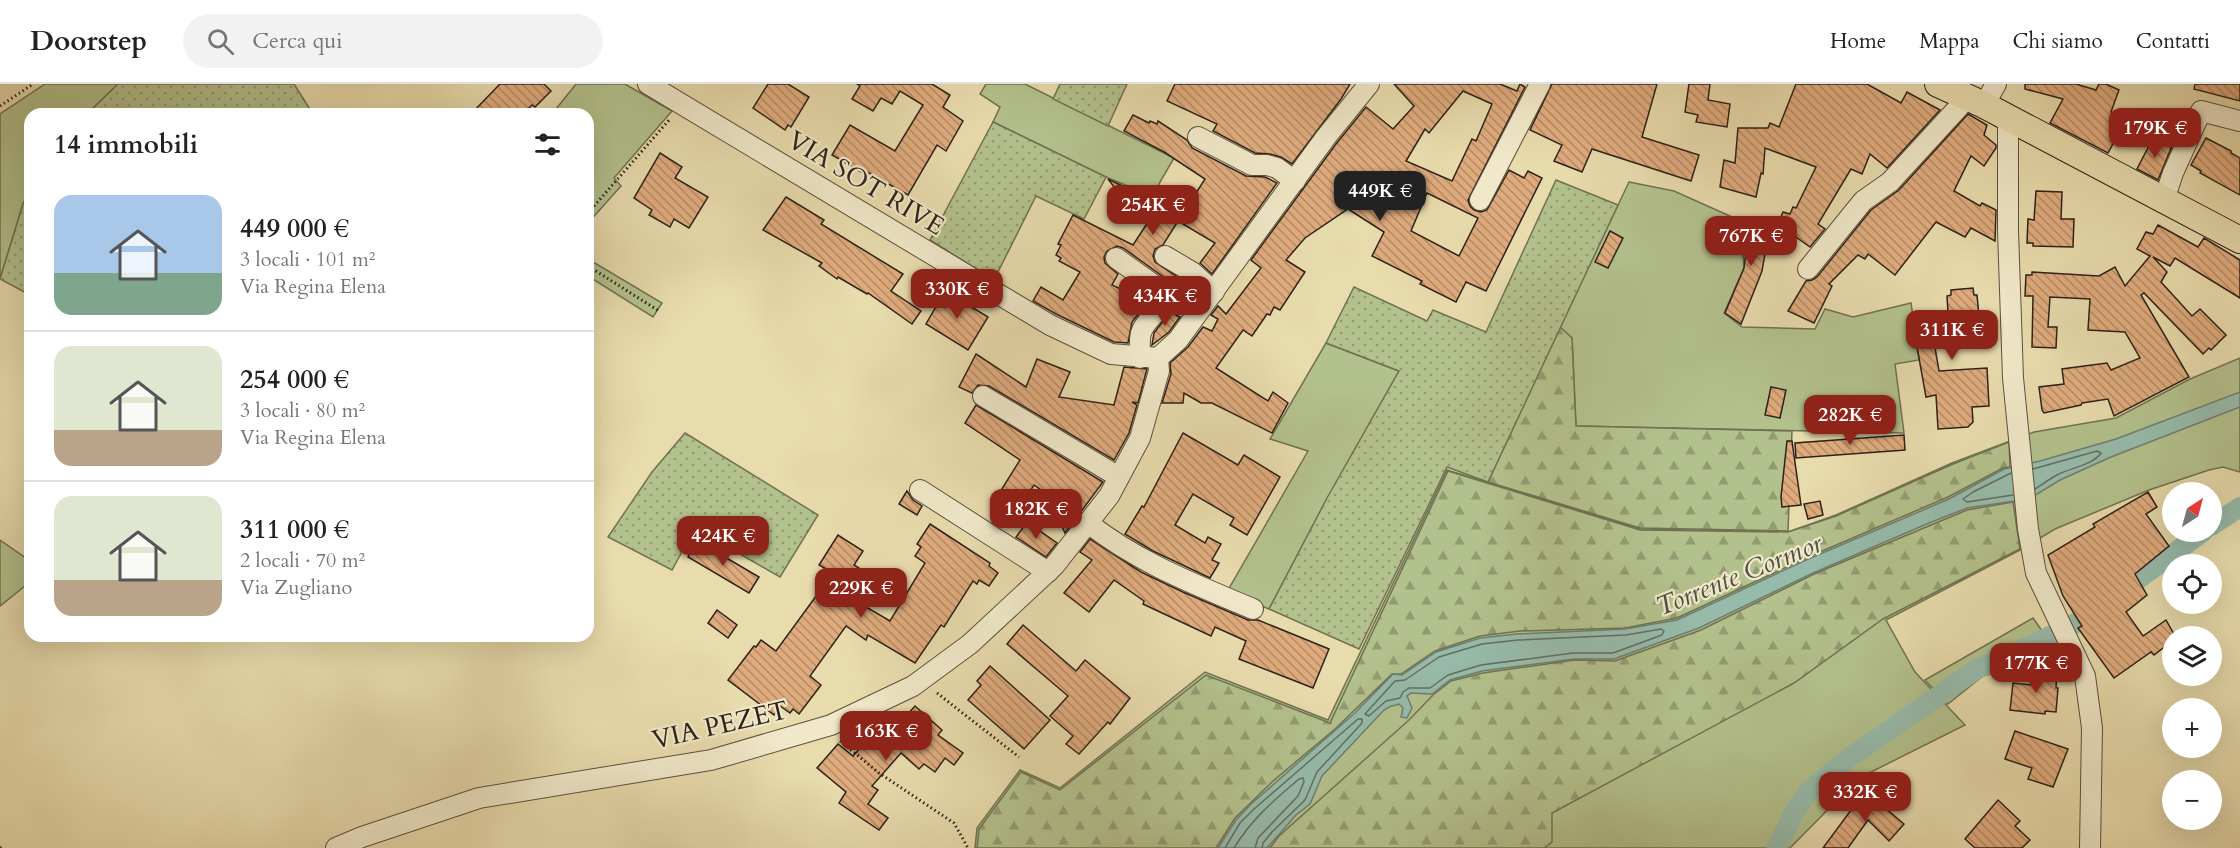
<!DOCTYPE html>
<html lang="it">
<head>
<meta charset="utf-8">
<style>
	:root { --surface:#fff; --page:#f2f2f2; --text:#222; --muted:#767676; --line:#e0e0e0; --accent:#8f2418 }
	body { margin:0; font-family:Cardo,serif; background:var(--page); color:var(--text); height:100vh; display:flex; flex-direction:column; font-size:22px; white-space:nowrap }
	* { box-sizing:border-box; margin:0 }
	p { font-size:20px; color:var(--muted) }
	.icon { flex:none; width:33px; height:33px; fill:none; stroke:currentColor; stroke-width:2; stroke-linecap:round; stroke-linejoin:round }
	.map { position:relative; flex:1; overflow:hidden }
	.drawer { position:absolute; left:24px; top:24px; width:570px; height:534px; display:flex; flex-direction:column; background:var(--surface); border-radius:18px; box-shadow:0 6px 24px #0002 }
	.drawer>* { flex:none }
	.needle { width:39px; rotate:36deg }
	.buttons { position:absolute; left:2162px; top:398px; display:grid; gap:12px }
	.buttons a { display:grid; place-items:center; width:60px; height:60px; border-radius:50%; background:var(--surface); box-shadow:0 6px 24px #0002; font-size:30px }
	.price { position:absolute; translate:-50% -51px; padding:0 14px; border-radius:12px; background:var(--accent); color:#fff; font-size:20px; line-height:39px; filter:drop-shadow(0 2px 3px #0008) }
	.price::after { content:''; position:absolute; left:50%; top:36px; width:18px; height:14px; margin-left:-9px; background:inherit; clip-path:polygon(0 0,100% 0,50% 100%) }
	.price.current { background:#222; color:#fff }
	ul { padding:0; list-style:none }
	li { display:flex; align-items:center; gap:18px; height:150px; padding:0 30px }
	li+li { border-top:2px solid var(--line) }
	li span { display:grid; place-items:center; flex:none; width:168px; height:120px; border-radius:18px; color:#555 }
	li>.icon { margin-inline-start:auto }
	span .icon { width:72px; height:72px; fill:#fffc; stroke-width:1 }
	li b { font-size:26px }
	h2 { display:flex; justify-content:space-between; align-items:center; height:72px; padding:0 30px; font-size:26px }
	header { display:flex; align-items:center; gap:36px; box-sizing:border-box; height:84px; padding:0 30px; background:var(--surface); border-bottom:2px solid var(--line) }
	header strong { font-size:28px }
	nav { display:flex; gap:33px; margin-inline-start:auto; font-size:21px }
	.search { width:420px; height:54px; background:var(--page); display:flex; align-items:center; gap:15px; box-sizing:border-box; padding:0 21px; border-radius:33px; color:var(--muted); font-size:22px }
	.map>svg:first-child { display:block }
</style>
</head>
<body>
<header>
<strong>Doorstep</strong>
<div class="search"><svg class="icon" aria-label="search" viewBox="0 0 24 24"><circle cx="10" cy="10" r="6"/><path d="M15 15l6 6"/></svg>Cerca qui</div>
<nav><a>Home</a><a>Mappa</a><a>Chi siamo</a><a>Contatti</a></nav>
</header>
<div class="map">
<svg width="2240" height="764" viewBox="0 0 2240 764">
	<defs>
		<pattern id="forest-firs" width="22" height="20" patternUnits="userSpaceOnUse" patternTransform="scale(1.5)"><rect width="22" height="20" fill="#b3c18c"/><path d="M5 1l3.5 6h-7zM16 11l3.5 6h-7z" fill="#929c72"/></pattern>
		<pattern id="garden-dots" width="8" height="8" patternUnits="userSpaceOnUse" patternTransform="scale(1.5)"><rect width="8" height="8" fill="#b3c18c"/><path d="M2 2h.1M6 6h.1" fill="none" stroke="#929c72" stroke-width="1.8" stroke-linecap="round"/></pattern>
		<pattern id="building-back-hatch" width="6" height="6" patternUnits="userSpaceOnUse" patternTransform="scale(1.5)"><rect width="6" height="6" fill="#dfab7d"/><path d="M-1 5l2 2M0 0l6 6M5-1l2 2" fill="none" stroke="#b58b66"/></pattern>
	</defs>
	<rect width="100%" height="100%" fill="#e8dbac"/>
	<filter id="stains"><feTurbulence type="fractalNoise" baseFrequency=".00333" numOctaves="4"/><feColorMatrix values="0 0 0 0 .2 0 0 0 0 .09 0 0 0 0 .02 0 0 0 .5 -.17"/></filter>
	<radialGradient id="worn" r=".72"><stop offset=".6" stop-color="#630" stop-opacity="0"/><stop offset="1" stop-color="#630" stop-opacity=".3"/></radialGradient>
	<g fill="#b3c18c" stroke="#707252" stroke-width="1.5">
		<polygon points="45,0 118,0 87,30 30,30 30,107 23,120 0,195 0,30"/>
		<polygon points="576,0 625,0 672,27 614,94 621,102 588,139 588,30 552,30"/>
		<polygon points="986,0 1025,0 1174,74 1152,112 1106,93 993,38 1000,23 980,10"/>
		<polygon points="1629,98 1674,107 1741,137 1738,154 1742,157 1744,184 1724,229 1742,243 1815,245 1825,225 1853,233 1911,219 1919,276 1895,280 1904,349 1576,342 1572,254 1560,243"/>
		<polygon points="588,175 662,219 653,233 588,192"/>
		<polygon points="1326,259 1399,287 1327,415 1269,525 1227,508 1308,367 1270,355"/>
		<polygon points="2240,274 2240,388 2223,383 2209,386 2149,406 2055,445 2020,466 1886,536 1915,588 1965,641 1859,694 1790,764 975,764 977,744 1020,686 1060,704 1205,588 1328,636 1447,386 1640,445 1788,448 1836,431 1952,379 2034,348 2116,334 2190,295"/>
		<polygon points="0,456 30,477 30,498 0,522"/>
		<polygon points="2033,534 2059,571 1983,592 1948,620 1925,596"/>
	</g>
	<g fill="url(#forest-firs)" stroke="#707252" stroke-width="1.5">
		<polygon points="1560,243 1572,254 1576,342 1792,347 1788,447 1640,444 1488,398"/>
		<polygon points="2009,358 2010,383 2003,384 1948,413 1806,474 1677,534 1625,544 1520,547 1480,552 1435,567 1401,590 1392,590 1335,645 1273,697 1235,734 1216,764 977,764 979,745 1021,688 1060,706 1206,591 1330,639 1448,387 1640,446 1788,448 1836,432 1953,380"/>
		<polygon points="2013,418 2020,465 1883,535 1794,599 1552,729 1552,758 1544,764 1270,764 1279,752 1409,636 1433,611 1451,597 1483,589 1574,576 1615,577 1701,546 1814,490 1967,426"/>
	</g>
	<g fill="url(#garden-dots)" stroke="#707252" stroke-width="1.5">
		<polygon points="118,0 294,0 313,30 87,30"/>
		<polygon points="1060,0 1127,0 1108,42 1053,15"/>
		<polygon points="993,38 1106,93 1084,135 1036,112 994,196 930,156"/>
		<polygon points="1556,96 1618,121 1488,398 1447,383 1359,565 1269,525 1327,414 1399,287 1326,259 1354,203 1427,237 1433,226 1486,248"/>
		<polygon points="30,107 30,211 0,195 23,120"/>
		<polygon points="685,349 818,431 780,493 695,444 672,486 608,453 652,388"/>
	</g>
	<polygon fill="#97bbab" stroke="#6d7e71" stroke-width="1.5" points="2240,308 2240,323 2111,373 2060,396 2029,415 1967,424 1929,439 1813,489 1699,544 1614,575 1574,575 1482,587 1450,596 1432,610 1411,609 1407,612 1412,624 1407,634 1401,633 1403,624 1399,620 1389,623 1384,626 1322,692 1310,720 1296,731 1267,764 1218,764 1236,736 1250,721 1356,628 1393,590 1402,591 1436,568 1480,554 1517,550 1625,545 1677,536 1806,476 1949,415 2004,385 2040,377 2116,355"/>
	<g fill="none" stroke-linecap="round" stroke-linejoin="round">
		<g stroke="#626e62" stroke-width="1.5">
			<path d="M2033,385L2097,367L2101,369C2093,381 2070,384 2057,391C2049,395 2043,400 2035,405"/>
			<polyline points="2011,389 1973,408 1963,415 1967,418 2013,411"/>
			<polygon points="1661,545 1664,547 1662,551 1613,569 1573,569 1481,581 1448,591 1430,604 1409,604 1403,608 1400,614 1386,617 1369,632 1365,630 1395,597 1405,596 1439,573 1482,560 1518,556 1626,551"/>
			<polyline points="1225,764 1240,739 1254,725 1358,635 1362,635 1362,639 1317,688 1305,716 1272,748 1263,759 1262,764"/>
			<path d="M1234,764C1251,736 1274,716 1299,695L1303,694L1304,698L1298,712L1258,754L1255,764"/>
		</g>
		<g stroke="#97bbab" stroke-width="20">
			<polyline points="2211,442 2240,423"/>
			<polyline points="1777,764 1794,728 1809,707 1846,676 1977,585 2030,562 2084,535 2204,447"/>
		</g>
	</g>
	<g fill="url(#building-back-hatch)" stroke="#2d2219" stroke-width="1.5" fill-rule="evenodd">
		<polygon points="500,0 544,0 551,7 535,23 532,21 523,30 471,30"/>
		<polygon points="768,0 788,0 809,13 791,43 788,41 785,46 753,24"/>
		<polygon points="857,0 932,0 950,11 943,23 963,37 946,67 937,61 908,111 862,85 861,88 832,71 850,41 895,67 923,21 900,7 892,20 881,14 873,27 852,15 860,2"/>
		<polygon points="1175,0 1350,0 1341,15 1292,80 1281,73 1270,70 1255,69 1213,47 1217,40 1167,17"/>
		<path d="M1394,0H1500L1517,7L1520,0L1525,3L1468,116L1470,122L1474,126L1481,128L1487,126L1509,86L1524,94L1528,87L1542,94L1486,207L1466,198L1456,218L1420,200L1422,197L1372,172L1384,148L1348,125L1305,154L1286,176L1305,188L1280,226L1274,223L1270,231L1267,230L1252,252L1243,246L1216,284L1268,317L1273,308L1288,319L1272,349L1212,319H1201L1184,309L1183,319H1162L1171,290L1170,279L1188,263L1203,243L1212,247L1218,235L1211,231L1218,222L1226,230L1261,184L1251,176L1336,60L1366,23L1393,45L1414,22ZM1463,7L1492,20L1476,57L1472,55L1452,97L1406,77L1425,45L1429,49ZM1427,109L1478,134L1459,172L1411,147Z"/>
		<polygon points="1552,0 1657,0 1642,53 1699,71 1691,97 1592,65 1582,88 1554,77 1562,61 1530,46"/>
		<polygon points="1689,0 1710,0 1708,16 1730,20 1727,43 1696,38 1698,31 1685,28"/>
		<polygon points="1796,0 1867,0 1901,19 1907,8 1940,26 1887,84 1870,70 1862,90 1851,85 1818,140 1825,145 1810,163 1778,140 1783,128 1790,130 1793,123 1796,124 1816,83 1765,64 1763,90 1761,89 1756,113 1720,103 1724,76 1735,79 1738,44 1768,44 1770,39 1779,43"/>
		<polygon points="2025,0 2076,0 2096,6 2099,0 2106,0 2119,6 2111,28 2125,37 2108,69 2050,39 2063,15 2025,5"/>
		<polygon points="2195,0 2240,0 2240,17 2194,5"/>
		<polygon points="1968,30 1987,41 1984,51 1996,61 1996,64 1984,82 1971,72 1954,107 1980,122 1982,119 1996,126 1995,157 1971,144 1965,153 1936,138 1895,191 1868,170 1865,175 1858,171 1829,200 1832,202 1814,239 1788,227 1806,197 1812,196 1817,193 1871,126 1899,106"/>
		<polygon points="1133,31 1149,39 1150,37 1157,40 1158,37 1187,56 1192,64 1246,92 1265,93 1277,99 1212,190 1200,179 1215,159 1178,137 1163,161 1155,165 1153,172 1155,178 1185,198 1197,209 1191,218 1172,205 1165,194 1123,164 1117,162 1107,167 1104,173 1105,179 1118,190 1112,201 1148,218 1132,238 1128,259 1114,258 1056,230 1033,217 1041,203 1063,216 1080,188 1059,177 1061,174 1056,171 1061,161 1058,160 1073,131 1133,161 1150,135 1126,126 1129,122 1108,95 1160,120 1163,115 1184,128 1205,95 1164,68 1124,47"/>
		<polygon points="2157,53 2172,62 2158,96 2137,85 2151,58 2154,60"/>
		<polygon points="2206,54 2231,67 2231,69 2240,74 2240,111 2200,89 2201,87 2191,81"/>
		<polygon points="660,69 682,83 675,94 708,113 689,144 674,135 670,143 649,131 652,126 634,114"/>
		<polygon points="2036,107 2062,108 2061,135 2074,135 2073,163 2033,162 2033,159 2027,159 2028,135 2034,136"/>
		<polygon points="786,113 824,136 821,140 903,190 891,207 921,227 912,240 868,209 867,210 838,193 837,195 819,182 822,179 763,146"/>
		<polygon points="1751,134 1776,142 1770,165 1766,164 1762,187 1741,240 1725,229 1744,184 1747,159 1745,158"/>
		<polygon points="2158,141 2198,163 2204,154 2240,176 2240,214 2175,174 2170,182 2153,173 2167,188 2161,198 2192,232 2200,225 2226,251 2211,266 2209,264 2203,270 2144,209 2141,211 2189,293 2114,332 2108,315 2082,319 2081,321 2044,329 2042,326 2039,303 2064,300 2062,285 2107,279 2111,286 2140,274 2125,248 2088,246 2090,215 2050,213 2048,243 2057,243 2056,264 2032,263 2033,212 2025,212 2026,191 2032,191 2032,188 2099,192 2115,183 2125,202 2150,172 2137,165 2146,148 2153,150"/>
		<polygon points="1610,147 1623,154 1608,184 1595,178"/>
		<polygon points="1973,204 1974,211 1977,211 1981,253 1951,256 1933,252 1939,287 1987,284 1989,322 1972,323 1973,338 1968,343 1938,345 1936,311 1926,313 1912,235 1948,228 1947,212 1951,211 1951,206"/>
		<polygon points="945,207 988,233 968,266 926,240"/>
		<polygon points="1170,228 1180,233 1169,248 1152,261 1154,249"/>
		<polygon points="976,270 1026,303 1037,275 1070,288 1059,313 1114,321 1124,283 1147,285 1138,319 1132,318 1137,321 1129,349 1114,376 989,302 978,301 972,309 959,303"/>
		<polygon points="1771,303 1786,306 1780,334 1765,331"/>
		<polygon points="976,321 1103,398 1065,449 1057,432 1065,423 1034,401 1021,421 1000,408 1020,376 965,339"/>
		<polygon points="1183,349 1238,381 1244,371 1280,393 1247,451 1230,441 1234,434 1193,410 1175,441 1205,459 1208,453 1221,460 1212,476 1219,479 1210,494 1153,467 1125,450 1142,422 1144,423"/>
		<polygon points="1904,351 1905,366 1796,374 1795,359"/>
		<polygon points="1787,357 1792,357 1801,421 1782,423 1781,413"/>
		<polygon points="907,407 913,416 922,422 917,431 899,420"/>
		<polygon points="2148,408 2157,423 2146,430 2169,462 2135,490 2147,511 2126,528 2143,552 2166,536 2175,552 2172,552 2172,557 2154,571 2151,568 2114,594 2078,544 2082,542 2063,512 2048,471 2095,443 2093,440"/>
		<polygon points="1820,417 1823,431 1808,435 1804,420"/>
		<polygon points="1027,438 1057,459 1046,473 1016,453"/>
		<polygon points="930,440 990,479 989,482 998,489 989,502 979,496 977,500 973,497 944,543 941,541 915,579 868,551 866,556 846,542 810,592 821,601 799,630 793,625 790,629 780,622 774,631 728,596 754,562 756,563 761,556 776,567 833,489 819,481 838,451 863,467 854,481 865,488 849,513 890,537 925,479 915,472 921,463 917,460"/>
		<polygon points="1090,455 1141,488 1183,508 1248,536 1258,536 1329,565 1313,604 1239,575 1246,557 1215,543 1211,552 1143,520 1144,517 1114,496 1089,528 1064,509 1092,476 1080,468"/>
		<polygon points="696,456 759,493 749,509 688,473"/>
		<polygon points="717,526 737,541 728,554 708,539"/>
		<polygon points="1023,541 1076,587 1085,576 1130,614 1110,640 1108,638 1079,670 1066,660 1073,652 1050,632 1068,612 1007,560"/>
		<polygon points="990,582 1050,636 1024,665 968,616 981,601 977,597"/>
		<polygon points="2034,584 2057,587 2056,604 2058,604 2056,628 2045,627 2045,630 2010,626 2013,599 2032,601"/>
		<polygon points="915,622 942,646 938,651 963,669 954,681 945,674 935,688 924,680 919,685 901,669 872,702 878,706 868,720 888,734 879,746 839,719 846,708 817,684 838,660 853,672 874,649 883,657"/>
		<polygon points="2015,647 2068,665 2053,703 2028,695 2032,684 2005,675"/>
		<polygon points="1865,707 1904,740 1889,757 1868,736 1848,764 1823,764"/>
		<polygon points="1998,716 2020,737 2015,742 2030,756 2022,764 1975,764 1965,755"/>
	</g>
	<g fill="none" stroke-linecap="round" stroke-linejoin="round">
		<g stroke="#5c503e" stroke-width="22">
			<g id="minor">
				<polyline points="648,0 1050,241 1111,270 1158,274"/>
				<polyline points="1984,21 1996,0"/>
				<polyline points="2008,34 2008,147 2013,294 2028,445 2036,489 2085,592 2092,644 2090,764"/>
				<polyline points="1198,53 1252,81 1267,81 1277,84 1295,97"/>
				<polyline points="1480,116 1540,0"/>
				<polyline points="2164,116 2173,89 2201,27 2240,37"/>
				<polyline points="1165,172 1192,188 1214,208"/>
				<path d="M1116,174L1158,204C1171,224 1145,233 1141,249C1139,256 1140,266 1140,274"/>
				<polyline points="1808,185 1863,117 1890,98 1968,13"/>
				<polyline points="983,312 1119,393"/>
				<polyline points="920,406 1048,488"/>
				<path d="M1088,439C1139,479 1194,500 1253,525"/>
				<polyline points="336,764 362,753 479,714 711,676 831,641 913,602 970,560 1054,482 1109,412 1140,354 1159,287 1158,274 1178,256 1326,53 1369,0"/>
			</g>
		</g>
		<g stroke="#2d2219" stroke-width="28">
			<polyline id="major" points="1938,0 1984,21 2240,156"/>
		</g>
		<g stroke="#2d2219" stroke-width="3" stroke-dasharray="1.5 3" stroke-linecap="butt">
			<polyline points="0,22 33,0"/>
			<polyline points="588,129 670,35"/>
			<polyline points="588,182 659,227"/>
			<polyline points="937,609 1019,673"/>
			<polyline points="840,657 879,689 954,739 968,764"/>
			<polyline points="0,763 1,764"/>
		</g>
		<use href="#minor" stroke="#f0e8c9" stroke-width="20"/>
		<use href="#major" stroke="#e8dbac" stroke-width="26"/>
	</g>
	<g text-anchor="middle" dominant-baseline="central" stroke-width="4.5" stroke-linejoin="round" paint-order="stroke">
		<g font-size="26" fill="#2d2219" stroke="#f0e8c9">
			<text transform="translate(866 99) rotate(31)">VIA SOT RIVE</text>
			<text transform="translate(720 641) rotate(-13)">VIA PEZET</text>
		</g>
		<g font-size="27" font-style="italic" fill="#4d5045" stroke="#f0e8c9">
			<text transform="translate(1739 491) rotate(-22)">Torrente Cormor</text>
		</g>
	</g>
	<rect width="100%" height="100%" filter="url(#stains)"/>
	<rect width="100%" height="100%" fill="url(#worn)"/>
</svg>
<div class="buttons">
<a><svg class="needle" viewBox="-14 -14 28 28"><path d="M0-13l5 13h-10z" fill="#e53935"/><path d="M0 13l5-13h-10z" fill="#767676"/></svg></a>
<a><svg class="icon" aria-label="locate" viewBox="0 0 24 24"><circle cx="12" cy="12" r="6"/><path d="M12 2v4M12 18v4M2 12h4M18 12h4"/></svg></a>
<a><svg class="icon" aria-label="layers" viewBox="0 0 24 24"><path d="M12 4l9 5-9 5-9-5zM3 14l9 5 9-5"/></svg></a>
<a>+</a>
<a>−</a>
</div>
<b class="price" style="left:2155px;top:75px">179K €</b>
<b class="price current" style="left:1380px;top:138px">449K €</b>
<b class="price" style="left:1153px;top:152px">254K €</b>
<b class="price" style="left:1751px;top:183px">767K €</b>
<b class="price" style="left:957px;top:236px">330K €</b>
<b class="price" style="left:1165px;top:243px">434K €</b>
<b class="price" style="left:1952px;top:277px">311K €</b>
<b class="price" style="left:1850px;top:362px">282K €</b>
<b class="price" style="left:1036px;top:456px">182K €</b>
<b class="price" style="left:723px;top:483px">424K €</b>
<b class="price" style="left:861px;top:535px">229K €</b>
<b class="price" style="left:2036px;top:610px">177K €</b>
<b class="price" style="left:886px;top:678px">163K €</b>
<b class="price" style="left:1865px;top:739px">332K €</b>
<section class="drawer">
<h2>14 immobili<svg class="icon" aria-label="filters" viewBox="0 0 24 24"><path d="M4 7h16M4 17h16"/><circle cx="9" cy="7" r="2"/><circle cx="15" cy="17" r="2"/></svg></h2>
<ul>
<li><span style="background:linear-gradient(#a9c7e8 65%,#7fa58c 0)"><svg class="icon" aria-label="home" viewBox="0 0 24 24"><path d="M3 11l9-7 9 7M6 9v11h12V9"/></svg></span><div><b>449 000 €</b><p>3 locali · 101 m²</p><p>Via Regina Elena</p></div></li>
<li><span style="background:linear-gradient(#dfe7d0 70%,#b9a48a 0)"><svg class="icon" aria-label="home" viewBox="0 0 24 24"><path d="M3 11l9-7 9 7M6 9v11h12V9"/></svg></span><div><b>254 000 €</b><p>3 locali · 80 m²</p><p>Via Regina Elena</p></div></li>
<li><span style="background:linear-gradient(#dfe7d0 70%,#b9a48a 0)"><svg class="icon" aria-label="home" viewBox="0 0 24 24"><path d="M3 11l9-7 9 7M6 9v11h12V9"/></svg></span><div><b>311 000 €</b><p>2 locali · 70 m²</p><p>Via Zugliano</p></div></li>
</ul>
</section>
</div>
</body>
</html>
